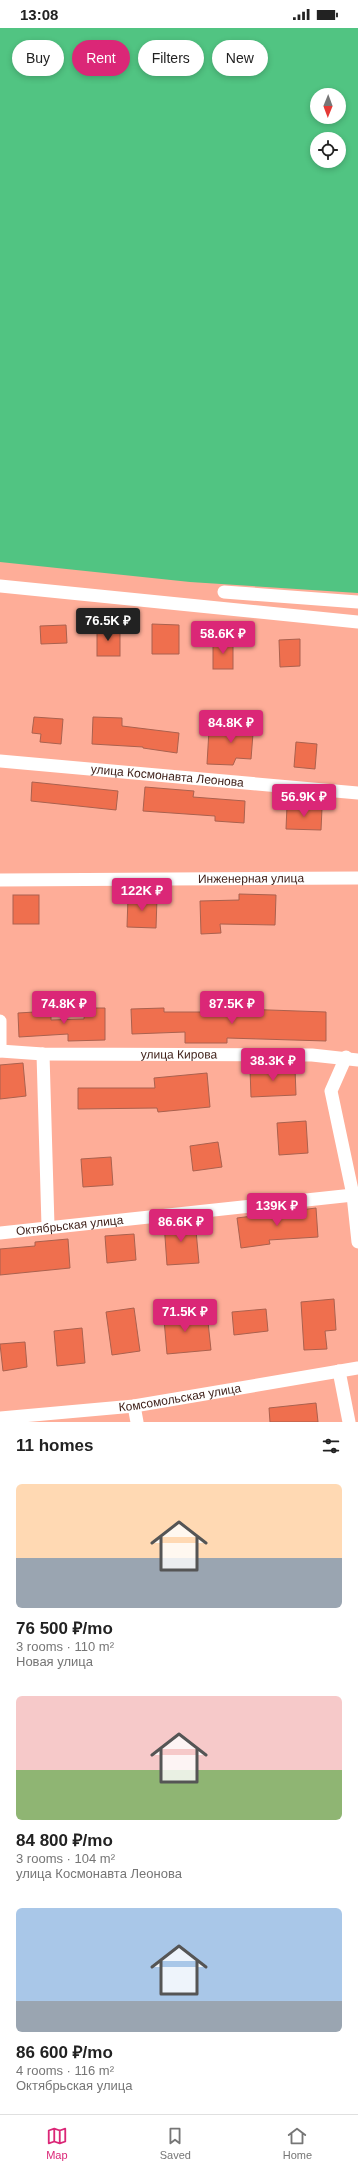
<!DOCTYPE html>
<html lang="en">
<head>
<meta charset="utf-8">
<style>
	:root { --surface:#fff; --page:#f6f6f6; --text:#222; --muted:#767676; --line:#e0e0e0; --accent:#db2777 }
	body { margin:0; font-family:Arial,sans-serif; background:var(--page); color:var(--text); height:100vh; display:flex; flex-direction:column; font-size:15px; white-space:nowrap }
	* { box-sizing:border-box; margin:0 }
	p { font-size:13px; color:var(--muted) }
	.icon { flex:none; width:22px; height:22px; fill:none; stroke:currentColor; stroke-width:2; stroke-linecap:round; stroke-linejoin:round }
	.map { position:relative; height:1394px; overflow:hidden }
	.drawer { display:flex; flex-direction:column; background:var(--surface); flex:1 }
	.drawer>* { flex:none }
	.banner { position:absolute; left:12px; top:12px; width:334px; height:36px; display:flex; gap:8px }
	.needle { width:26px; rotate:181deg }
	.buttons { position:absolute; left:310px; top:60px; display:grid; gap:8px }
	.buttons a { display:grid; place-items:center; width:36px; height:36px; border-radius:50%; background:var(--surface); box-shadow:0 2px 6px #0003; font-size:20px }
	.price { position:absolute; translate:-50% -34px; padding:0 9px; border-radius:4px; background:var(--accent); color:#fff; font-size:13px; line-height:26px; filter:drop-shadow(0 1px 2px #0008) }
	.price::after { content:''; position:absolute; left:50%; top:24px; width:12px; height:9px; margin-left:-6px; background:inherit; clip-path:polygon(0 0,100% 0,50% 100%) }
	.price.active { background:#222; color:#fff }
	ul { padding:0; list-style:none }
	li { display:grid; align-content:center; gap:8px; height:212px; padding:0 16px }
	li span { display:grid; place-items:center; height:124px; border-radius:6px; color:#555 }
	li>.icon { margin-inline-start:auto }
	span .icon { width:72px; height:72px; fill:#fffc; stroke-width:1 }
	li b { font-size:17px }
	h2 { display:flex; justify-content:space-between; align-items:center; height:48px; padding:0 16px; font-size:17px }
	.tag { padding:0 14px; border-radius:18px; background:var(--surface); box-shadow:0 2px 6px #0003; font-size:14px; line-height:36px }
	.tag.active { background:var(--accent); color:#fff }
	.status { display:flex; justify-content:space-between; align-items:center; height:28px; padding:0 20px; background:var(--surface); direction:ltr }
	.status svg { height:11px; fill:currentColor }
	.tabs { display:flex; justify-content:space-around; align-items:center; height:56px; border-top:1px solid var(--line); background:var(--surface); font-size:11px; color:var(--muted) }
	.tabs a { display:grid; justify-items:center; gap:2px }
	.tabs .active { color:var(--accent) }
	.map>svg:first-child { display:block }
</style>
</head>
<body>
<div class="status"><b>13:08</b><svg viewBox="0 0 49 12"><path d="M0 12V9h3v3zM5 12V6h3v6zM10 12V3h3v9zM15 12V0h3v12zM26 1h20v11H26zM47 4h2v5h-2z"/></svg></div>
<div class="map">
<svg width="358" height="1394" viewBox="0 0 358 1394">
	<rect width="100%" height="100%" fill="#fead98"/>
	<path fill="#51c482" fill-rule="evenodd" d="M0,0H358V565L190,554L0,534ZM317,67H339V89H317ZM317,111H339V133H317Z"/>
	<g fill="#ef6f4e" stroke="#aa614e">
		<polygon points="152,596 179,597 179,626 152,626"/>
		<polygon points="66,597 67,615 41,616 40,598"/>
		<rect x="97" y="600" width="23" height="28"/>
		<polygon points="300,611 300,638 280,639 279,612"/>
		<rect x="213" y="613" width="20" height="28"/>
		<polygon points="34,689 63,691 61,716 40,714 41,706 32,705"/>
		<polygon points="93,689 122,690 122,698 179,705 177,725 143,720 143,719 92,716"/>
		<polygon points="236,692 254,693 251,731 236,730 233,737 207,736 209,702 236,704"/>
		<polygon points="296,714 317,716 315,741 294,739"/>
		<polygon points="32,754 118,763 116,782 31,773"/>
		<polygon points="145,759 194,763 193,769 245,773 244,795 215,793 215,788 143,783"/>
		<polygon points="287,778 322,780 321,802 286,801"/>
		<polygon points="239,866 276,867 275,897 220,896 221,905 201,906 200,873 239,872"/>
		<rect x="13" y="867" width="26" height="29"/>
		<polygon points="128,869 157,870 156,900 127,899"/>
		<polygon points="85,980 105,980 105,1012 68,1013 68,1006 19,1009 18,985 51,983 51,992 84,991"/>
		<polygon points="164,980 164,984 241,984 241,981 326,984 326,1013 227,1010 227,1015 185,1015 185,1004 132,1006 131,981"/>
		<polygon points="23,1035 26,1068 0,1071 0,1037"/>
		<polygon points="295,1040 296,1067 251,1069 250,1041"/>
		<polygon points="207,1045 210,1079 158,1084 157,1080 78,1081 78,1060 155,1060 154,1050"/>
		<polygon points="306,1093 308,1125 279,1127 277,1095"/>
		<polygon points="218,1114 222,1139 193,1143 190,1118"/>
		<polygon points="111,1129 113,1157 83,1159 81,1131"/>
		<polygon points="316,1180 318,1209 269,1212 270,1216 241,1220 237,1190"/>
		<polygon points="195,1192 199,1235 167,1237 164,1195"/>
		<polygon points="134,1206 136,1232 107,1235 105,1208"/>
		<polygon points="68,1211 70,1240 0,1247 0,1221 35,1218 35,1214"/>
		<polygon points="334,1271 336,1302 325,1303 327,1321 304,1322 301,1274"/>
		<polygon points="183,1279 184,1296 208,1294 211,1322 167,1326 163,1280"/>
		<polygon points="134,1280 140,1323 112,1327 106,1284"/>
		<polygon points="266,1281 268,1303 234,1307 232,1284"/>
		<polygon points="82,1300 85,1335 57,1338 54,1303"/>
		<polygon points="25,1314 27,1339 3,1343 0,1316"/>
		<polygon points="316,1375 318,1394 270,1394 269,1380"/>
	</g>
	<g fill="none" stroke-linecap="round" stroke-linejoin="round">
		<g stroke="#fff" stroke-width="13">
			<polyline points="0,558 358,594"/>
			<polyline points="224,564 358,574"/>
			<path id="s1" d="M0,733L358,765"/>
			<path id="s2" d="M0,852L358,850"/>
			<polyline points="0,993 0,1023"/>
			<path id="s3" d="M0,1023L43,1026L312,1027L358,1032"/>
			<polyline points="43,1026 48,1198"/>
			<polyline points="346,1029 331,1063 353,1167 358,1214"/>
			<path id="s4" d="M0,1205L353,1167"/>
			<polyline points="339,1343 349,1394"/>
			<polyline points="134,1378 137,1394"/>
			<path id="s5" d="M0,1390L134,1378L358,1340"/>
		</g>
	</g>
	<g text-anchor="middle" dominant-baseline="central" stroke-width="3.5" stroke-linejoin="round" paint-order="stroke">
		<g font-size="12" fill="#3d1e17" stroke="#fedcd3">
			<text stroke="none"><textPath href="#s1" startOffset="168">улица Космонавта Леонова</textPath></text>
			<text stroke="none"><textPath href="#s2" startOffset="251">Инженерная улица</textPath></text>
			<text stroke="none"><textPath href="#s3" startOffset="179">улица Кирова</textPath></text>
			<text stroke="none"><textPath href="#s4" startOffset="70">Октябрьская улица</textPath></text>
			<text stroke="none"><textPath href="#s5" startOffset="181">Комсомольская улица</textPath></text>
		</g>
	</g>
</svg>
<div class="buttons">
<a><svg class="needle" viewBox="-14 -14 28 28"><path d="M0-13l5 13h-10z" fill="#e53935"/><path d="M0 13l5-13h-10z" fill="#767676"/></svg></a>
<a><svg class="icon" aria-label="locate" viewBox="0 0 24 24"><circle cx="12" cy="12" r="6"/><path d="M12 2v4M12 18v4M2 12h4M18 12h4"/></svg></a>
</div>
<b class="price active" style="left:108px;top:614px">76.5K ₽</b>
<b class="price" style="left:223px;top:627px">58.6K ₽</b>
<b class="price" style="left:231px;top:716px">84.8K ₽</b>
<b class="price" style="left:304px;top:790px">56.9K ₽</b>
<b class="price" style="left:142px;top:884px">122K ₽</b>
<b class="price" style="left:64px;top:997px">74.8K ₽</b>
<b class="price" style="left:232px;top:997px">87.5K ₽</b>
<b class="price" style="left:273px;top:1054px">38.3K ₽</b>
<b class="price" style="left:277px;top:1199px">139K ₽</b>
<b class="price" style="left:181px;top:1215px">86.6K ₽</b>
<b class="price" style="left:185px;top:1305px">71.5K ₽</b>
<div class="banner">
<a class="tag">Buy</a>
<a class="tag active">Rent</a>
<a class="tag">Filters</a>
<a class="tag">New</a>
</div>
</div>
<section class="drawer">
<h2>11 homes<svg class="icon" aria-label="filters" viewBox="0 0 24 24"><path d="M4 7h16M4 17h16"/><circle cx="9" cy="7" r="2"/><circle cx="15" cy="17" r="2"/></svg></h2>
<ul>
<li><span style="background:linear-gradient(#ffd9b3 60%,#9aa5b1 0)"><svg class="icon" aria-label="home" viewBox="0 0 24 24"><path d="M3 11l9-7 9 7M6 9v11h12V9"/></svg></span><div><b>76 500 ₽/mo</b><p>3 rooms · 110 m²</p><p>Новая улица</p></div></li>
<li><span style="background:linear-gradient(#f6c9c9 60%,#8fb573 0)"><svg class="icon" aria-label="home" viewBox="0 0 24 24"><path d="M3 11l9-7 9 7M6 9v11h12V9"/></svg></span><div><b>84 800 ₽/mo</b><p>3 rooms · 104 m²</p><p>улица Космонавта Леонова</p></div></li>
<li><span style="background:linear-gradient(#a9c7e8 75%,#9aa5b1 0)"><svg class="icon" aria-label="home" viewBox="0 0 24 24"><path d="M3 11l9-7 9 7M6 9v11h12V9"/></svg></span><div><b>86 600 ₽/mo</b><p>4 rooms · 116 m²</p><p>Октябрьская улица</p></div></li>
</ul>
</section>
<nav class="tabs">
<a class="active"><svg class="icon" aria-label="map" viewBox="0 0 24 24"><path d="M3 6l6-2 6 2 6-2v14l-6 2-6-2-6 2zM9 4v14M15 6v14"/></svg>Map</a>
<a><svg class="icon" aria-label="saved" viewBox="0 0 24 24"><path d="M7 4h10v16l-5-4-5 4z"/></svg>Saved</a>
<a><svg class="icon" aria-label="home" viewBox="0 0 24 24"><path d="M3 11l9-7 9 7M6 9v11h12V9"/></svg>Home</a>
</nav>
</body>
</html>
